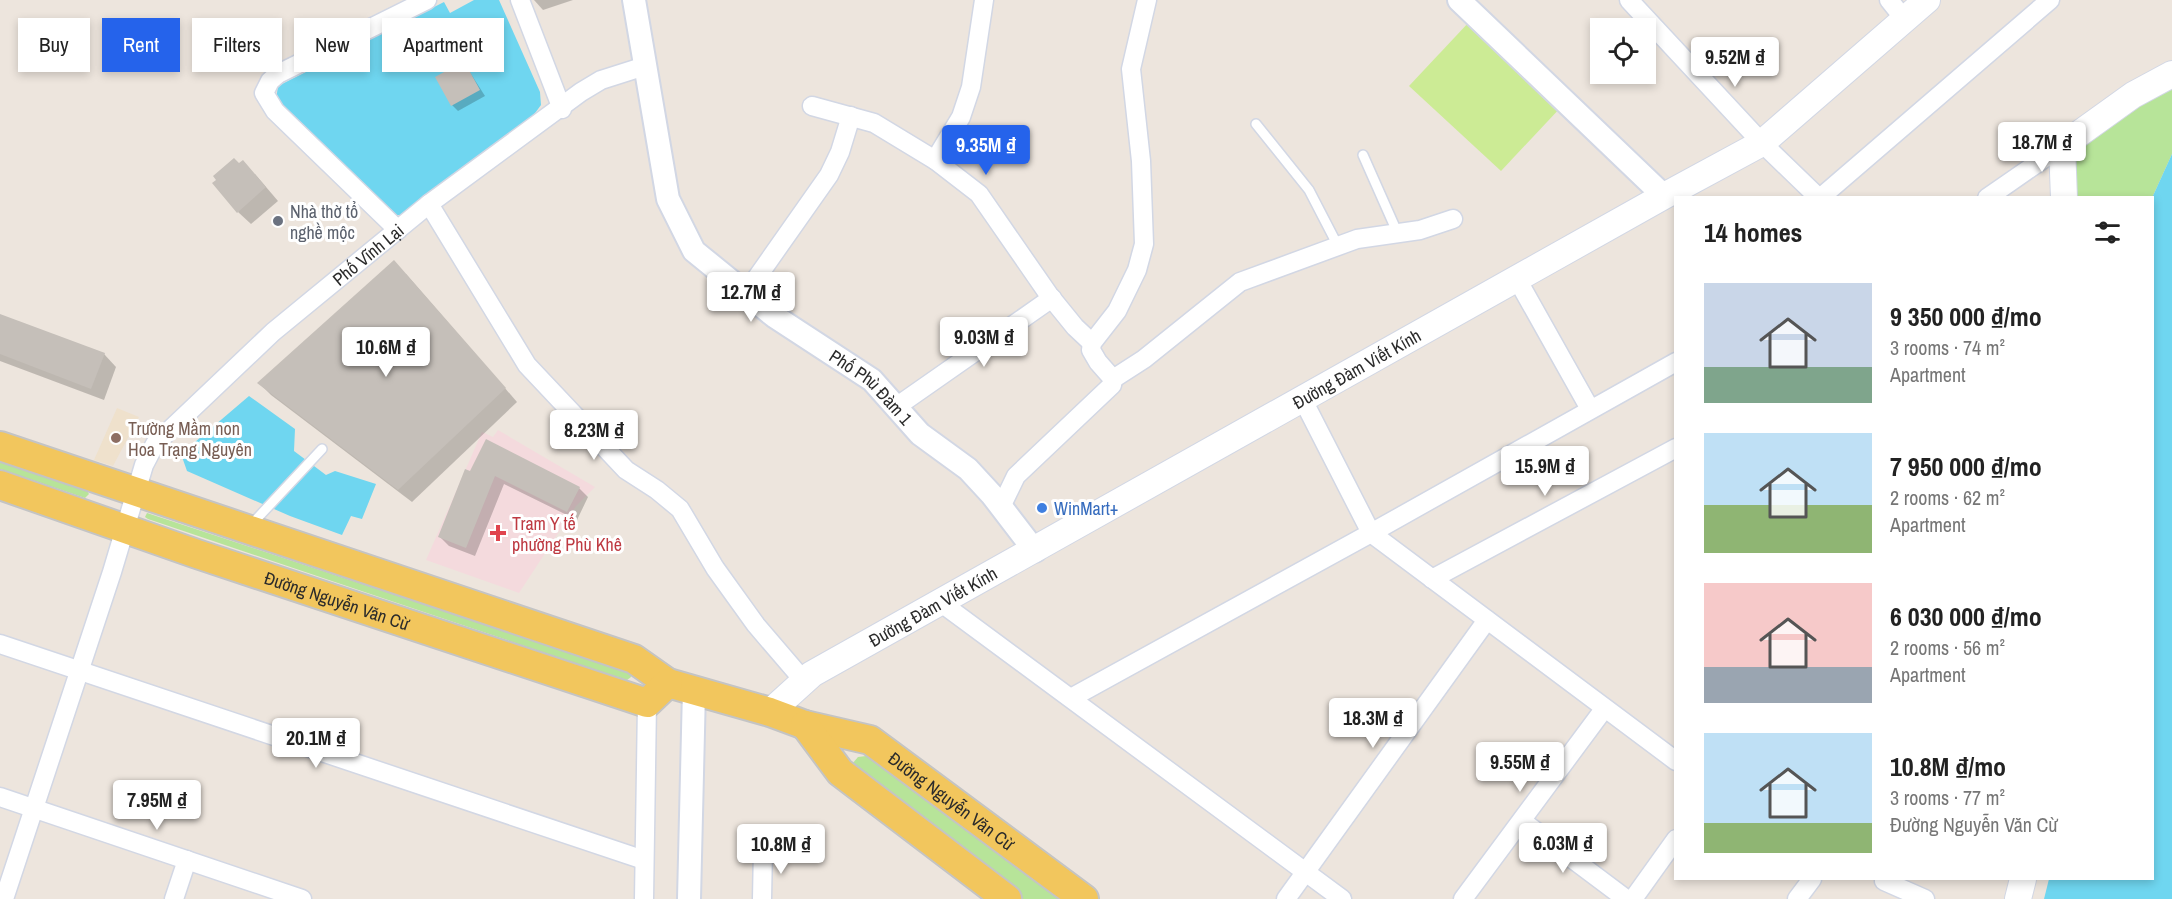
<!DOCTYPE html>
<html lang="en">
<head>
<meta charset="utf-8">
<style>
	:root { --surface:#fff; --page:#f2f2f2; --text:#222; --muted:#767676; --accent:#2563eb }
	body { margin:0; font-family:"Archivo Narrow",sans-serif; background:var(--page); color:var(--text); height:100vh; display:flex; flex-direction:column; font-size:22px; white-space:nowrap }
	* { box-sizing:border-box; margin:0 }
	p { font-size:20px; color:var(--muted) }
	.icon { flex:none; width:33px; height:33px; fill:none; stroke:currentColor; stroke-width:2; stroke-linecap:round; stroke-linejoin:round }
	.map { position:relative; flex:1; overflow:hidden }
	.details { position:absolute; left:1674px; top:196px; width:480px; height:684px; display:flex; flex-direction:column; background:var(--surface); border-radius:0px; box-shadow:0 3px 9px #0003 }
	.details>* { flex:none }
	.hud { position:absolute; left:18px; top:18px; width:570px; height:54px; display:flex; gap:12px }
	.fabs { position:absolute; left:1590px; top:18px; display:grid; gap:12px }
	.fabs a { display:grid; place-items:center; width:66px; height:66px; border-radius:0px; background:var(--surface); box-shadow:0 3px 9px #0003; font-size:30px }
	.price { position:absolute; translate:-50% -51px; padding:0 14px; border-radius:6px; background:#fff; color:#222; font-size:20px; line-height:39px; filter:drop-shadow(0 2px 3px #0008) }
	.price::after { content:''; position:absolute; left:50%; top:36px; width:18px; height:14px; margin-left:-9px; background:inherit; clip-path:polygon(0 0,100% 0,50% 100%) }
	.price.on { background:var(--accent); color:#fff }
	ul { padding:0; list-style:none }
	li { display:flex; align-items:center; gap:18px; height:150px; padding:0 30px }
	li span { display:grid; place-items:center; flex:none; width:168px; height:120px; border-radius:0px; color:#555 }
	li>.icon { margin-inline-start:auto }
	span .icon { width:72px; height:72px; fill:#fffc; stroke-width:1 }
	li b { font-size:26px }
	h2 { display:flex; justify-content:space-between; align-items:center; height:72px; padding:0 30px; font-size:26px }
	.pill { padding:0 21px; border-radius:0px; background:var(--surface); box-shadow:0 3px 9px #0003; font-size:21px; line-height:54px }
	.pill.on { background:var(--accent); color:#fff }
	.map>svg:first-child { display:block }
</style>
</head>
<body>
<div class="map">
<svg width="2172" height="899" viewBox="0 0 2172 899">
	<rect width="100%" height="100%" fill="#ede5dd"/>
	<polygon fill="#efe1cc" points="117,408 139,417 113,466 94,460"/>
	<polygon fill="#f4dadd" points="498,430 595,487 576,506 519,593 426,560 482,432 493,437"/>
	<g fill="#b7e499">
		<polygon points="2172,76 2172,154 2152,198 2064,198 2062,146"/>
		<polygon points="3,462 87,491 89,494 85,498 0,469 0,463"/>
		<polygon points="147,513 625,671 630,673 631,677 627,680 572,662 148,519 145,517"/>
		<polygon points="866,756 1060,899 1021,899 852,764 858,757"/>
	</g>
	<polygon fill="#cceb95" points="1470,21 1562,106 1501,171 1409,86"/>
	<g fill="#6fd6f0">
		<polygon points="474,0 499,0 540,92 541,105 527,124 402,215 392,215 276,100 278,86 444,2 450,13"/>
		<polygon points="2172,154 2172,899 2044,899 2049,879 2152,879 2152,198"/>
		<polygon points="249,396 295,429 294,451 326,475 335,471 376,484 362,519 351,516 342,535 290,516 187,471 181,454"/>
	</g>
	<g fill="#0003">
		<polygon points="534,0 573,0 543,10"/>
		<polygon points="464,63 485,96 458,111 452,105"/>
		<polygon points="255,174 278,201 251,224 238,212"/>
		<polygon points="406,274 517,402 412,502 271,395 259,383"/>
		<polygon points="0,316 104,354 116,367 104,400 0,361"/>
		<polygon points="486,441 579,488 588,497 577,520 504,484 475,556 449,546 440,537"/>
	</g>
	<g fill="#c5bfb9">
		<polygon points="464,61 480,90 451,106 435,77"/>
		<polygon points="234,158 239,163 243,160 266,187 237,213 212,183 216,180 213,176"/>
		<polygon points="394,260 506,388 398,490 257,383"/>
		<polygon points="0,314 105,353 91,389 0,354"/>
		<polygon points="486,439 580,487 567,512 495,476 466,548 438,537 465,469 470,471"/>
	</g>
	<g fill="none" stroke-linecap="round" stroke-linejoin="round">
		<g stroke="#d2d7e4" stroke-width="12">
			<g id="service">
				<polyline points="1256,124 1309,190 1338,246"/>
				<polyline points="1363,155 1398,234"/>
				<polyline points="250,526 322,449"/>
			</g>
		</g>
		<g stroke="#d2d7e4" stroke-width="21">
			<g id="minor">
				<polyline points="520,0 562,109"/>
				<polyline points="1629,0 1762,143 1819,198"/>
				<polyline points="1889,0 1905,20"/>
				<polyline points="812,106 874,123 935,160 979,194 1049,295 1075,327 1092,343"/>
				<polyline points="935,160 961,117 971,87 984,0"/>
				<polyline points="1820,198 2050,0"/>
				<polyline points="1987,198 2062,146"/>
				<polyline points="429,204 527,365 626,470 657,490 680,509 715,568 756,625 804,681"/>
				<polyline points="398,230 275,111 264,93 270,81 278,74 427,0"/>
				<polyline points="1517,279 1590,409"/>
				<polyline points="746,293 829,175 840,152 851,116"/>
				<polyline points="1113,379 1144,359 1240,282 1357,239 1420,230 1453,219"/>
				<polyline points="1302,398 1371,533 1676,761"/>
				<polyline points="896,407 1052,298"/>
				<polyline points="1001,507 1016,476 1112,385 1113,379 1098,362 1091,350 1092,343 1117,311 1137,270 1144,244 1141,161 1131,69 1147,0"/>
				<polyline points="1432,579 1676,448"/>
				<polyline points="940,602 1342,899"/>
				<polyline points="0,644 644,860"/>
				<polyline points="1071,698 1371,533 1676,362"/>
				<polyline points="0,797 302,899"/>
				<polyline points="1522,821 1626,899"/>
				<polyline points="1884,881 1925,899"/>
				<path id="s1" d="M4,899L112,572L144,465L155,444L273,332L429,204L581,92L601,80L645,66"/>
				<polyline points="174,899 187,860"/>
				<polyline points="644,899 647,703"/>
				<polyline points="762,899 763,849"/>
				<polyline points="1286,899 1487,620"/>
				<polyline points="1463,899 1604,709"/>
				<polyline points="1633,899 1676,839"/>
				<polyline points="1797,899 1812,879"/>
			</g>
		</g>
		<g stroke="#d2d7e4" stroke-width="26">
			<g id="tertiary">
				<path id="s2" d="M634,0L668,199L694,251L774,316L872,380L920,434L968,469L992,495L1035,551"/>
				<polyline points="1459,0 1664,196"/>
				<polyline points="689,899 694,690"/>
			</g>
		</g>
		<g stroke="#d2d7e4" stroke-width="28">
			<g id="secondary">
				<polyline points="2064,198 2062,146 2133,95 2172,74"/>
				<path id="s3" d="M770,712L812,674L1664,196L1762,143L1927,0"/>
				<polyline points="2018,899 2023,879"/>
			</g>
		</g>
		<g stroke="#c4c4c4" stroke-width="32">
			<g id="primary">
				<path id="s4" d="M0,446L634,659L668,683L770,712L805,725L870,740L1084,899"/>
				<path id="s5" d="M0,485L197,554L647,703L668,683"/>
				<polyline points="805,725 840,772 1007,899"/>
			</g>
		</g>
		<use href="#service" stroke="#fff" stroke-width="9"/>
		<use href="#minor" stroke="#fff" stroke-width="18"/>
		<use href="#tertiary" stroke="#fff" stroke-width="22"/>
		<use href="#secondary" stroke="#fff" stroke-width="26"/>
		<use href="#primary" stroke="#f2c65d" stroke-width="28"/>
	</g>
	<circle fill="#6b7280" stroke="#fff" stroke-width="2" cx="278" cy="221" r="6"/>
	<circle fill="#8d6e63" stroke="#fff" stroke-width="2" cx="116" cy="438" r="6"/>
	<circle fill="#3f7fe0" stroke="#fff" stroke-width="2" cx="1042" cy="508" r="6"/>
	<path fill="#e0444e" stroke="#fff" stroke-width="2" d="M495 524h6v6h6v6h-6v6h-6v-6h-6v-6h6z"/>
	<g text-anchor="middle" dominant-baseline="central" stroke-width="6" stroke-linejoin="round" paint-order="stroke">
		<g font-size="18" fill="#5b616d" stroke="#fff" text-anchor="start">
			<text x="290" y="211">Nhà thờ tổ<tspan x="290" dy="21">nghề mộc</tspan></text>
		</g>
		<g font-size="18" fill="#2b2b2b" stroke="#fff">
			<text stroke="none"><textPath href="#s1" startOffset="765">Phố Vĩnh Lại</textPath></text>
			<text stroke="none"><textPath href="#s3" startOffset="681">Đường Đàm Viết Kính</textPath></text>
			<text stroke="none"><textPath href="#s2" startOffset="484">Phố Phù Đàm 1</textPath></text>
			<text stroke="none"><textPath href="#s5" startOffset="356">Đường Nguyễn Văn Cừ</textPath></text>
			<text stroke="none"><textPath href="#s3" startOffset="195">Đường Đàm Viết Kính</textPath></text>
			<text stroke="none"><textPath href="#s4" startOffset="1022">Đường Nguyễn Văn Cừ</textPath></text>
		</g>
		<g font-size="18" fill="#785e54" stroke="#fff" text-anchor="start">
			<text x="128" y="428">Trường Mầm non<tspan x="128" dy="21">Hoa Trạng Nguyên</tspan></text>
		</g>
		<g font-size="18" fill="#366cbe" stroke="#fff" text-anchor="start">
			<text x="1054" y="508">WinMart+</text>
		</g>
		<g font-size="18" fill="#be3a42" stroke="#fff" text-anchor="start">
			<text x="512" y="523">Trạm Y tế<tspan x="512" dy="21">phường Phù Khê</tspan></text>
		</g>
	</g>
</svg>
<div class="fabs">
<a><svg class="icon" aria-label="locate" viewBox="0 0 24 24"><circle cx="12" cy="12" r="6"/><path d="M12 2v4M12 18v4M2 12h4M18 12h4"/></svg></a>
</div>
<b class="price" style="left:1735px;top:88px">9.52M ₫</b>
<b class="price" style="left:2042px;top:173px">18.7M ₫</b>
<b class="price on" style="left:986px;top:176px">9.35M ₫</b>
<b class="price" style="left:751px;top:323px">12.7M ₫</b>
<b class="price" style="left:984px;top:368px">9.03M ₫</b>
<b class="price" style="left:386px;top:378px">10.6M ₫</b>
<b class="price" style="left:594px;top:461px">8.23M ₫</b>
<b class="price" style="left:1545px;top:497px">15.9M ₫</b>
<b class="price" style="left:1373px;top:749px">18.3M ₫</b>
<b class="price" style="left:316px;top:769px">20.1M ₫</b>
<b class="price" style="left:1520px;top:793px">9.55M ₫</b>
<b class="price" style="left:157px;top:831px">7.95M ₫</b>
<b class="price" style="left:1563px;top:874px">6.03M ₫</b>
<b class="price" style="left:781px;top:875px">10.8M ₫</b>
<div class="hud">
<a class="pill">Buy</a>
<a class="pill on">Rent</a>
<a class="pill">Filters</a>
<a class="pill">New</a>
<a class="pill">Apartment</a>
</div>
<section class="details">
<h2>14 homes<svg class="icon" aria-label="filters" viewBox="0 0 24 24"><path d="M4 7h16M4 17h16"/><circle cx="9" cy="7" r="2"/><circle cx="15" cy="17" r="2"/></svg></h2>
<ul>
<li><span style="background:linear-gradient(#c9d6e8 70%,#7fa58c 0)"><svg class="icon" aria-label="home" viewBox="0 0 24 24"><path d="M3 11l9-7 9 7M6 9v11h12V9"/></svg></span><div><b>9 350 000 ₫/mo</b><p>3 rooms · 74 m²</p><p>Apartment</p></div></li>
<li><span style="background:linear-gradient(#bfe0f5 60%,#8fb573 0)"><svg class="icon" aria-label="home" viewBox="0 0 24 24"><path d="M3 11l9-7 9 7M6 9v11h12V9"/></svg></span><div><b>7 950 000 ₫/mo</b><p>2 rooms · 62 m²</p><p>Apartment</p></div></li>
<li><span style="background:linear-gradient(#f6c9c9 70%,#9aa5b1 0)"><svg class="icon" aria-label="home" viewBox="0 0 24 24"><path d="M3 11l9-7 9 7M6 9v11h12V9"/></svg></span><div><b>6 030 000 ₫/mo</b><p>2 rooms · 56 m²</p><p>Apartment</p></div></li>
<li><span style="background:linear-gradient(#bfe0f5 75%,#8fb573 0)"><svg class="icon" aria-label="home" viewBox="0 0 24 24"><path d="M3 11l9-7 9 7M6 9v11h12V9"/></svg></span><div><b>10.8M ₫/mo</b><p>3 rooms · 77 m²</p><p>Đường Nguyễn Văn Cừ</p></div></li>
</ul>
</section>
</div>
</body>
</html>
